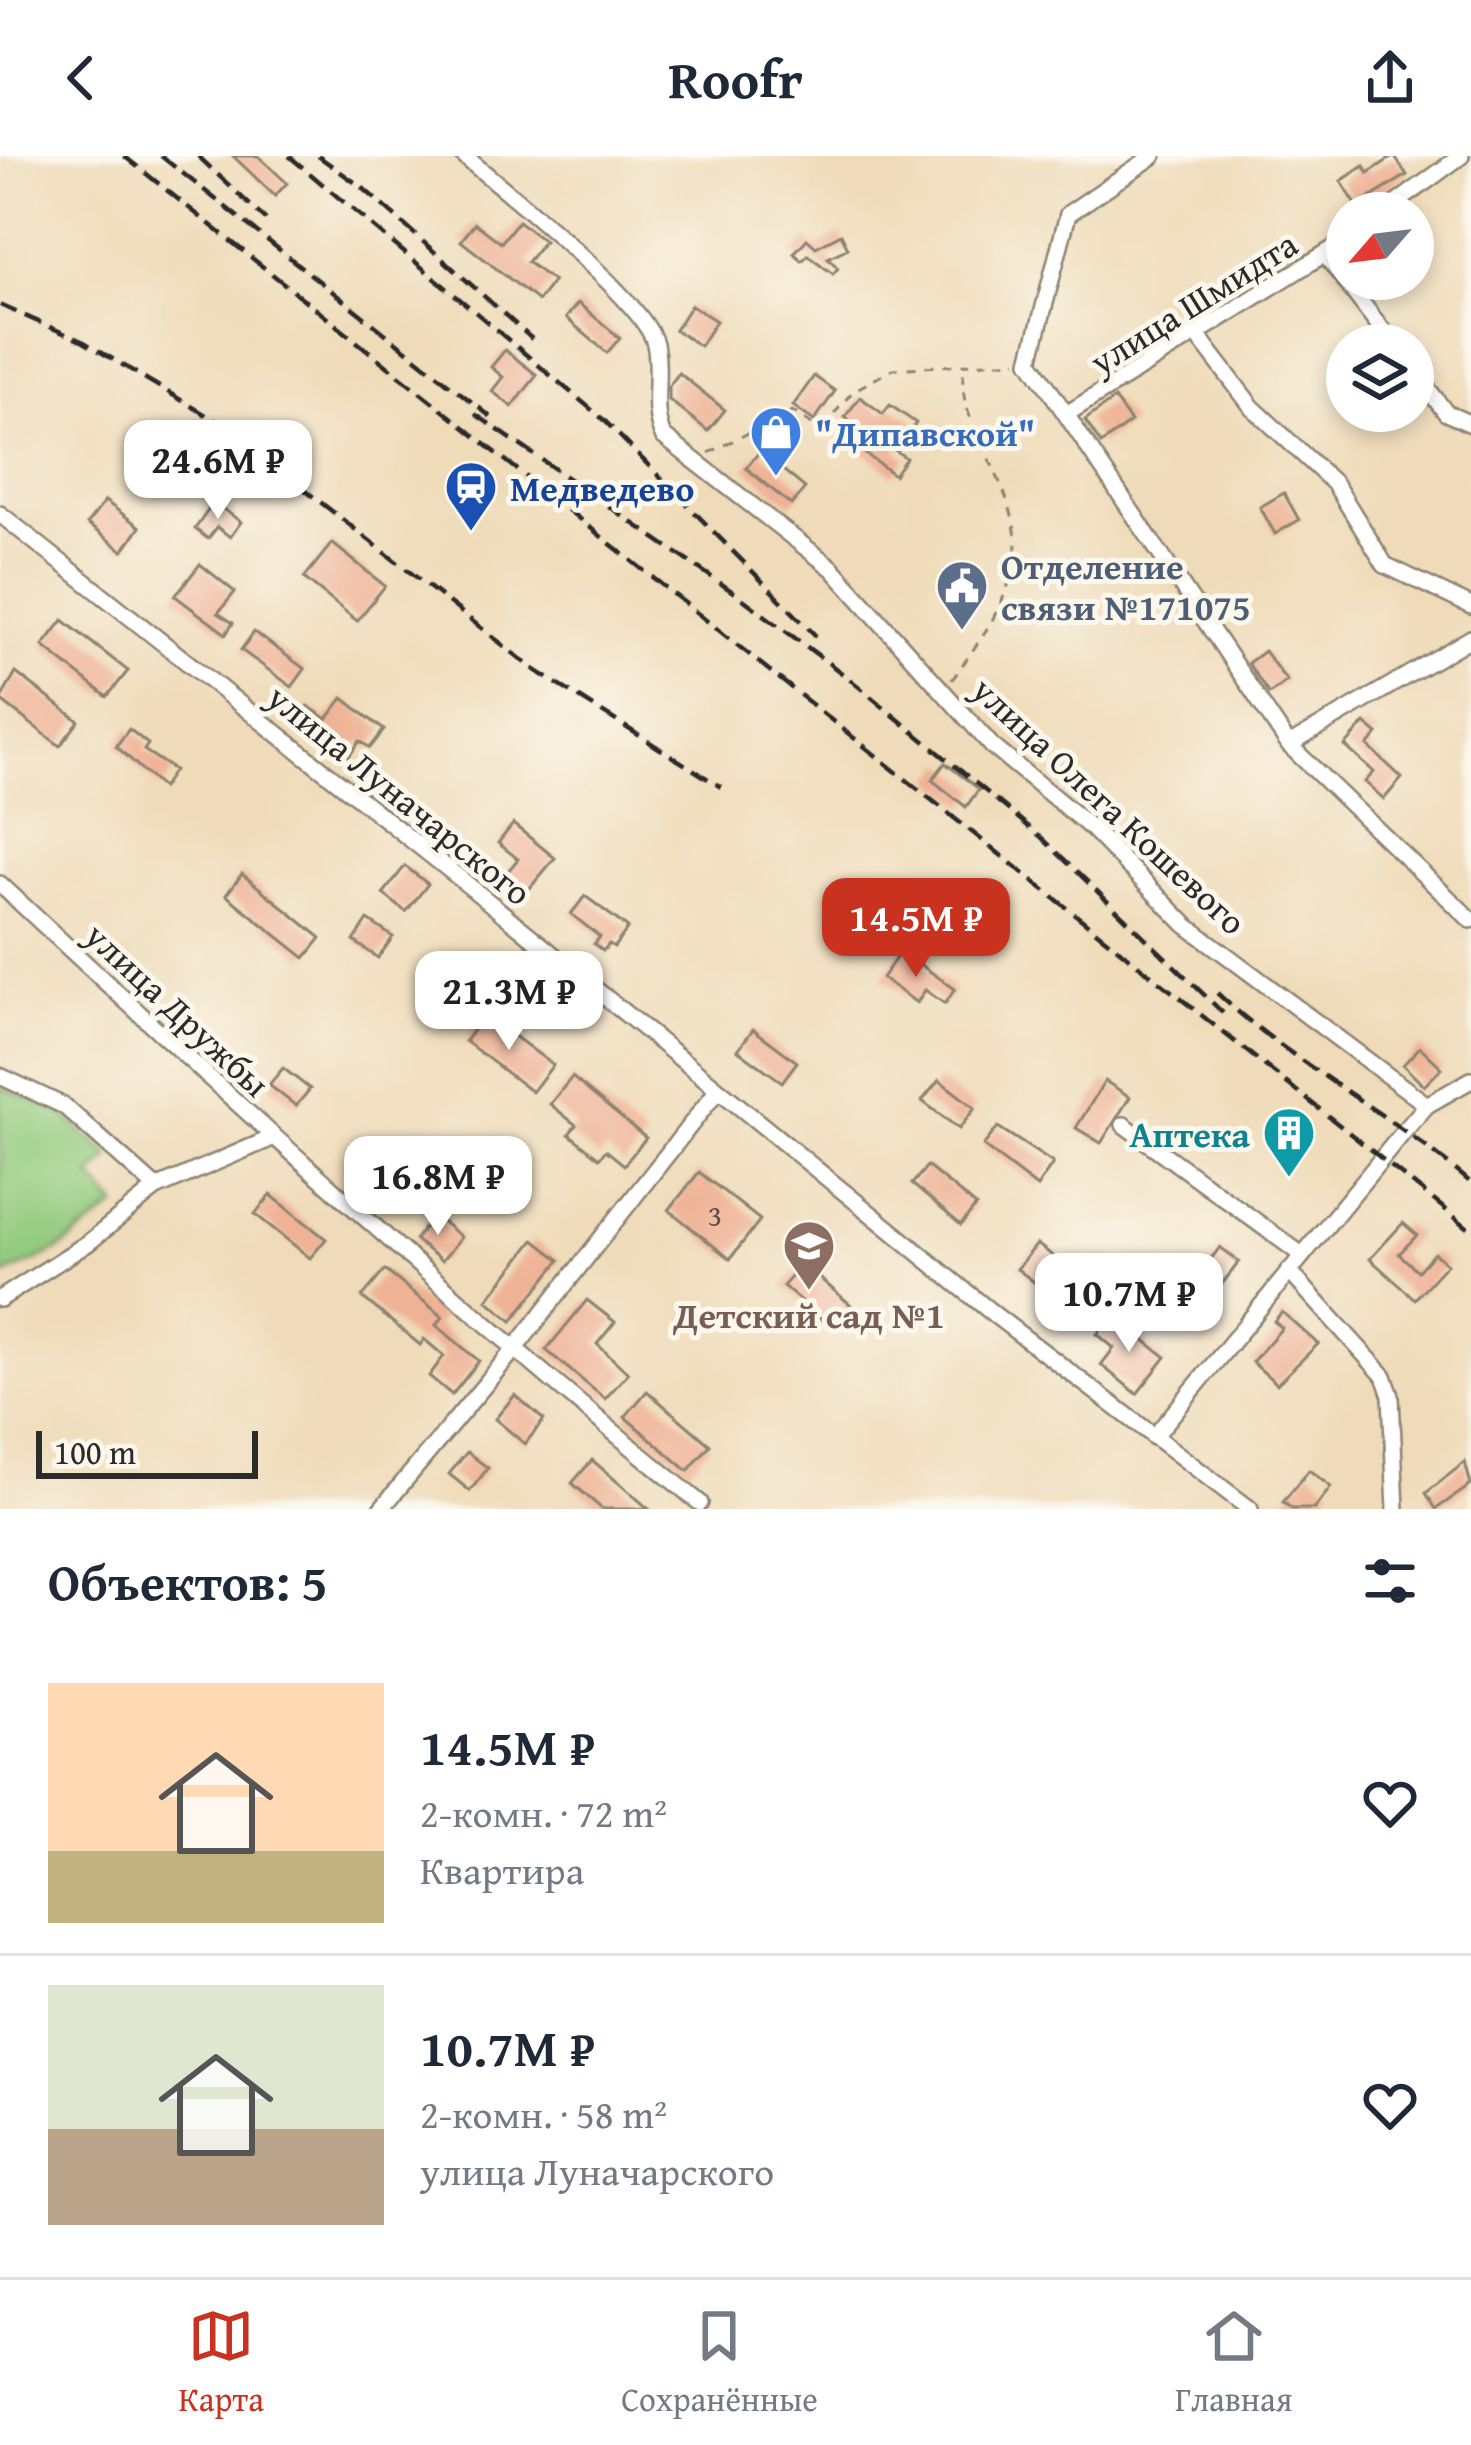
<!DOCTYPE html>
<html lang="ru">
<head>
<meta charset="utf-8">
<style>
	:root { --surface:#fff; --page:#f6f6f7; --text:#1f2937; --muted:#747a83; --line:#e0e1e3; --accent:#c8321e }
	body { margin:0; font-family:"Gentium Book Plus",serif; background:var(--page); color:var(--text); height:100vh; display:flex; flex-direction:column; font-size:45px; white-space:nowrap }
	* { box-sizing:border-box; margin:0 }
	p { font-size:39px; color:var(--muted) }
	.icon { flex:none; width:66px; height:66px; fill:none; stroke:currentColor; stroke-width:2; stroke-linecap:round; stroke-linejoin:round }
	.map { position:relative; height:1353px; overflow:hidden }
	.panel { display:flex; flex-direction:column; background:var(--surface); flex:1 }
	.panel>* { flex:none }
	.needle { width:78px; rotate:242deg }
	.buttons { position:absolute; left:1326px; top:36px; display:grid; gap:24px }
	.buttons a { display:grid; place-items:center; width:108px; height:108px; border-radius:50%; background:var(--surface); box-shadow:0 6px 18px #0003; font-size:60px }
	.scale { position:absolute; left:36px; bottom:30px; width:222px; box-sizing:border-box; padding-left:12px; border:6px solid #2b2b2b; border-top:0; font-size:33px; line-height:42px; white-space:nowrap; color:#2b2b2b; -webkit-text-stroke:9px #fbf7ec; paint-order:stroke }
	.price { position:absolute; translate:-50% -102px; padding:0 27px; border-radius:24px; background:#fff; color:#222; font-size:39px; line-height:78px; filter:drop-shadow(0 3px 6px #0008) }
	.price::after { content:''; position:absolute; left:50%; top:72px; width:36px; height:27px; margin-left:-18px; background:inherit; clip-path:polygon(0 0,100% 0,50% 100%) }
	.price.active { background:var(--accent); color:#fff }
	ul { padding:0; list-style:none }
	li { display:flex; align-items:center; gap:36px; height:300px; padding:0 48px }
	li+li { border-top:3px solid var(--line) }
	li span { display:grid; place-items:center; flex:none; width:336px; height:240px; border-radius:0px; color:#555 }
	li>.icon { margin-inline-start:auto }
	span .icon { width:144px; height:144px; fill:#fffc; stroke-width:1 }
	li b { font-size:51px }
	h2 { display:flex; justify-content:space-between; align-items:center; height:144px; padding:0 48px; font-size:51px }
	header { display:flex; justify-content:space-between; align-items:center; height:156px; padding:0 48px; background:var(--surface); font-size:54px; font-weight:600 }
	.tab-bar { display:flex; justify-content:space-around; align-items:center; height:168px; border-top:3px solid var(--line); background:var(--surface); font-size:33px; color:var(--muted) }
	.tab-bar a { display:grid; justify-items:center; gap:6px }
	.tab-bar .active { color:var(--accent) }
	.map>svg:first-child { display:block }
</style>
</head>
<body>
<header><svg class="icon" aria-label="back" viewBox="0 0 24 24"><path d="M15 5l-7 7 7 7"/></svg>Roofr<svg class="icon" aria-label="share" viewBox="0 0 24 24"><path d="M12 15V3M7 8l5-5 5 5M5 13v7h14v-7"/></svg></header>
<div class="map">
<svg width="1471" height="1353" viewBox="0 0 1471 1353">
	<rect width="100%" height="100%" fill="#fbf7ec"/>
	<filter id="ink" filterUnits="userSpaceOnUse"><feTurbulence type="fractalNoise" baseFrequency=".00833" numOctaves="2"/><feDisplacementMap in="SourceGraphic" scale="24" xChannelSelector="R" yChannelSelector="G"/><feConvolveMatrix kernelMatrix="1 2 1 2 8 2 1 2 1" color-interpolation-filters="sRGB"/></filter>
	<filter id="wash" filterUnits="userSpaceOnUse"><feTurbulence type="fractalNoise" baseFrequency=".004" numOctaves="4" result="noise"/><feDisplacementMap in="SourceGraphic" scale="48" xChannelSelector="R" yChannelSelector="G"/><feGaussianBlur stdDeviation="2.7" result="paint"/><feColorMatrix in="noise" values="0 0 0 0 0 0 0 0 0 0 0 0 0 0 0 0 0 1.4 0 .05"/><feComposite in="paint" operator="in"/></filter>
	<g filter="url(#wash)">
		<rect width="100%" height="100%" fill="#efdbb9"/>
		<polygon fill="#92ca7d" stroke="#5e7a54" stroke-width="3" points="0,931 61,956 110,1000 91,1021 117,1050 58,1094 0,1121"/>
		<g id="blocks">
			<g fill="#efb295">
				<polygon points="233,0 258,0 287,27 275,40"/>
				<polygon points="1394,0 1407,19 1357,50 1341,25 1364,10 1368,17"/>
				<polygon points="518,65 544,85 527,106 553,125 538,145 461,85 475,67 501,87"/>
				<polygon points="841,78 848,92 828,102 838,112 833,118 808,99 802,105 794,97 807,83 816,91"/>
				<polygon points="578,147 620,182 607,197 566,162"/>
				<polygon points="691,149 716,165 700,190 675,174"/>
				<polygon points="505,194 537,219 512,251 492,235 503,221 491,211"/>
				<polygon points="679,217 725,254 708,275 669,244 669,230"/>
				<polygon points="814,220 835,235 814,265 793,250"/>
				<polygon points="860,241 883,258 890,249 916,267 896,295 906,302 894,319 848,285 859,271 845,261"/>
				<polygon points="1114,243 1131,266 1101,288 1085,264"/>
				<polygon points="760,295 805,332 791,349 746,312"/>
				<polygon points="1284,337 1299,364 1275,378 1260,351"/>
				<polygon points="105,345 140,371 123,395 87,368"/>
				<polygon points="214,346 241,366 230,381 217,371 208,383 195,373"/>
				<polygon points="332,387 385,430 357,465 304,422"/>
				<polygon points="200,408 235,436 218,457 233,467 226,478 175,440"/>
				<polygon points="63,464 128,515 107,541 43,490"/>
				<polygon points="254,476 305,513 292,531 241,494"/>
				<polygon points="1264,495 1287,525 1269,538 1248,507"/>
				<polygon points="16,517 79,565 60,590 0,544"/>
				<polygon points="343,542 384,574 370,592 360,585 345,606 297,567 308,550 327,563"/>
				<polygon points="1365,567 1378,578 1368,590 1402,622 1384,643 1365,626 1374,616 1345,590"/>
				<polygon points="129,573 148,588 144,594 174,614 162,632 116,590"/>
				<polygon points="945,607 979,633 966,651 932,624"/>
				<polygon points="513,668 555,702 519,745 498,727 518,703 498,687"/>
				<polygon points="405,710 428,728 406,756 383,738"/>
				<polygon points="242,718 321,782 305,802 226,739"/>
				<polygon points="585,740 628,772 614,791 609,788 603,795 594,788 600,781 571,758"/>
				<polygon points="368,764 393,781 378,802 354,785"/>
				<polygon points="901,795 955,833 945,848 925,834 917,847 882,822"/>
				<polygon points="485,858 553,909 532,936 465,885"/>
				<polygon points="753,873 797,906 782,926 738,894"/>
				<polygon points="1420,891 1442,912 1424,930 1403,909"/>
				<polygon points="283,912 310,933 296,950 269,929"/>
				<polygon points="572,921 646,982 624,1009 606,994 599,1002 569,978 576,969 550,948"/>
				<polygon points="939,924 975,952 959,973 922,945"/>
				<polygon points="1105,925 1130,941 1101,987 1076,972"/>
				<polygon points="998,971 1053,1007 1037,1031 983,990"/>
				<polygon points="373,1001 406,1025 390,1047 358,1023"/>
				<polygon points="927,1010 976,1050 961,1069 912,1028"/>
				<polygon points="699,1016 760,1064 730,1103 669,1054"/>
				<polygon points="271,1039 326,1083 310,1102 255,1058"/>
				<polygon points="434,1059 461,1081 442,1105 415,1084"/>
				<polygon points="1403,1067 1417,1079 1399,1098 1418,1115 1434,1097 1447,1108 1415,1143 1370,1103"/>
				<polygon points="534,1084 560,1104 512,1165 487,1144"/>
				<polygon points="1037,1088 1082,1122 1059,1145 1017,1113"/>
				<polygon points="1220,1091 1239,1106 1201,1155 1182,1140"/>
				<polygon points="803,1108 851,1149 831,1171 783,1130"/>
				<polygon points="385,1114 443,1161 436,1169 479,1205 452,1239 429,1220 444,1200 424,1183 420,1189 362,1141"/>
				<polygon points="587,1144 615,1166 597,1188 628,1217 605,1243 546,1194"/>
				<polygon points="1282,1156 1318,1188 1277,1228 1252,1206 1282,1172 1274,1165"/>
				<polygon points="1112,1159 1166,1201 1137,1238 1101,1209 1114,1192 1097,1178"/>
				<polygon points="647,1235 710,1289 688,1315 625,1261"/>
				<polygon points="515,1239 544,1264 525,1288 495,1263"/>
				<polygon points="467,1296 488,1312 470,1335 449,1318"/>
				<polygon points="592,1304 649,1353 602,1353 572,1327"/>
				<polygon points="1465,1306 1471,1329 1436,1353 1426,1337"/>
				<polygon points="1309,1314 1331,1331 1314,1353 1292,1353 1283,1346"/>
			</g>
		</g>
	</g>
	<g filter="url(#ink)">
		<use href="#blocks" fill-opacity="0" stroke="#8d8372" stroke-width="3"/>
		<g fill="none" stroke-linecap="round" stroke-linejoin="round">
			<g stroke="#8d8372" stroke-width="20">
				<g id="minor">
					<path d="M464,0C503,33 645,145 655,188C662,219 650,250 663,280L832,412L992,590L1090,671L1186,769L1427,949"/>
					<polyline points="1153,0 1068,58 1030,205 1289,589 1471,764"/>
					<polyline points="1383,57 1461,0"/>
					<polyline points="1326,100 1394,189"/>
					<polyline points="1197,179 1252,251 1335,328 1385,409 1471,450"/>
					<polyline points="1413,213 1446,257 1471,268"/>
					<polyline points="1068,257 1347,84"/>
					<polyline points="0,358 452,716 996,1160 1250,1353"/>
					<polyline points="1289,589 1471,482"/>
					<path d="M0,728C228,941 457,1150 700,1347"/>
					<polyline points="0,920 64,950 156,1032"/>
					<polyline points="1124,969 1302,1099"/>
					<polyline points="1289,1115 1384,1220 1391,1240 1396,1353"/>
					<polyline points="0,1143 88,1087 156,1032 272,982"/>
					<polyline points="1154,1281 1406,973 1427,949 1471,924"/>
					<polyline points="381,1353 513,1195 717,935"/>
				</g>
			</g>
			<g stroke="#8d8372" stroke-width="3" stroke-dasharray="9 9" stroke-linecap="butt">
				<polyline points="709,297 792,255 810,267 825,269 853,235 893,213 1016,205"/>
				<path d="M952,524C979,485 1008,449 1015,401C1026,335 946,259 966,209"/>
			</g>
			<use href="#minor" stroke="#fff" stroke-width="15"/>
			<g stroke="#2b2b2b" stroke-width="4.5" stroke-dasharray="18 9" stroke-linecap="butt">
				<polyline points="124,0 1471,1074"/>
				<polyline points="161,0 491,261"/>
				<polyline points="198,0 266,64"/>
				<polyline points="289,0 604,264 816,480"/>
				<polyline points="318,0 363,32 532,183"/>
				<polyline points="0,149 84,186 218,266 535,514 721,631"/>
				<polyline points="475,258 739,440 847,521 1040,680 1223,857"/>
				<path d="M1217,837C1295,910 1391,957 1471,1027"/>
			</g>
		</g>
	</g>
	<defs>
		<g id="shop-pin" transform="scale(2.7)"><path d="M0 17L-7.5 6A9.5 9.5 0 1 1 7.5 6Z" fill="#3f7fe0" stroke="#fbf7ec"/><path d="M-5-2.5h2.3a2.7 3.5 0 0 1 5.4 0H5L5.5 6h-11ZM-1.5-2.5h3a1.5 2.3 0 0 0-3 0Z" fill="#fff"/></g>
		<g id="station-pin" transform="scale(2.7)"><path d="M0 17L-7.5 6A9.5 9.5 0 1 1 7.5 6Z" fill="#1a4fb4" stroke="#fbf7ec"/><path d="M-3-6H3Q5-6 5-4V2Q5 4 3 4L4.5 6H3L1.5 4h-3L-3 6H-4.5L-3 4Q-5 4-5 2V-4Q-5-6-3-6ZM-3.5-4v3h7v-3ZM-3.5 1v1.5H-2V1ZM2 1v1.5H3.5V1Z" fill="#fff"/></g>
		<g id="civic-pin" transform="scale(2.7)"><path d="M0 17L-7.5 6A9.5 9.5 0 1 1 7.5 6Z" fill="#5c6f8a" stroke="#fbf7ec"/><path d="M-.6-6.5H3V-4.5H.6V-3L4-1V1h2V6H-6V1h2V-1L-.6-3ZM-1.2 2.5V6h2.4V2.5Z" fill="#fff"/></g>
		<g id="building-pin" transform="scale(2.7)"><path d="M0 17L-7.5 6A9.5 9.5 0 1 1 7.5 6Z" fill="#0f9aa8" stroke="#fbf7ec"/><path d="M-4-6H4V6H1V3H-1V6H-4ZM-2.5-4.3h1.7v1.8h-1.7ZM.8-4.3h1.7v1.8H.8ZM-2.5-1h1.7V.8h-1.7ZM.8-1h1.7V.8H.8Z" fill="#fff"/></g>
		<g id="school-pin" transform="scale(2.7)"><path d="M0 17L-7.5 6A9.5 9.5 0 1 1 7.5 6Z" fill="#8d6e63" stroke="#fbf7ec"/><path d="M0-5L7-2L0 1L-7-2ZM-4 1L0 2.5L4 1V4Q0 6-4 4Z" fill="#fff"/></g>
	</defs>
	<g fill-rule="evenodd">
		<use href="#shop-pin" x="776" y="276"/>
		<use href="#station-pin" x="471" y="331"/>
		<use href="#civic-pin" x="962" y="430"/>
		<use href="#building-pin" x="1289" y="977"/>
		<use href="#school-pin" x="809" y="1090"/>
	</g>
	<g text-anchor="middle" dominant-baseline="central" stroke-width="10" stroke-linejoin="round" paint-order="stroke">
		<g font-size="30" fill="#5c4d46">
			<text x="715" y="1059">3</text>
		</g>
		<g font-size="36" fill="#2b2b2b" stroke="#fbf7ec">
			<text transform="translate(1193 146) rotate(-32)">улица Шмидта</text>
			<text transform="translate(400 638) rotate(39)">улица Луначарского</text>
			<text transform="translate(1110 649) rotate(43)">улица Олега Кошевого</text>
			<text transform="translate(178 853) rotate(43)">улица Дружбы</text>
		</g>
		<g font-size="36" font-weight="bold" fill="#366cbe" stroke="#fbf7ec" text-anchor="start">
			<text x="815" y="276">"Дипавской"</text>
		</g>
		<g font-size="36" font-weight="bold" fill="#164399" stroke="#fbf7ec" text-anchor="start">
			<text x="510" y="331">Медведево</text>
		</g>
		<g font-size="36" font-weight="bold" fill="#4e5e75" stroke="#fbf7ec" text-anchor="start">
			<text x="1001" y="409">Отделение<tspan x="1001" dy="41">связи №171075</tspan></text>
		</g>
		<g font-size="36" font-weight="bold" fill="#0d838f" stroke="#fbf7ec" text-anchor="end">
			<text x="1250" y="977">Аптека</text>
		</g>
		<g font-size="36" font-weight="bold" fill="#785e54" stroke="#fbf7ec">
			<text x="809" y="1158">Детский сад №1</text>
		</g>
	</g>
</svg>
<div class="buttons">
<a><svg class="needle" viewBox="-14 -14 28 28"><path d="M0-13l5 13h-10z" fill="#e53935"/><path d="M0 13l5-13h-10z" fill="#747a83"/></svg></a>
<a><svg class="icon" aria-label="layers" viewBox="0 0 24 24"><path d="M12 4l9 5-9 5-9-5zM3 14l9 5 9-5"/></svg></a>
</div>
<div class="scale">100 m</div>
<b class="price" style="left:218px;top:366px">24.6M ₽</b>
<b class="price active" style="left:916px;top:824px">14.5M ₽</b>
<b class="price" style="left:509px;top:897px">21.3M ₽</b>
<b class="price" style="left:438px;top:1082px">16.8M ₽</b>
<b class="price" style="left:1129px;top:1199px">10.7M ₽</b>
</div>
<section class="panel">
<h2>Объектов: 5<svg class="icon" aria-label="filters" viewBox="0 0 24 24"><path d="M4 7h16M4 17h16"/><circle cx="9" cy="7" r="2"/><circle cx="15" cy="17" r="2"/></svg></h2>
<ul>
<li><span style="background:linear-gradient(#ffd9b3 70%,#c2b280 0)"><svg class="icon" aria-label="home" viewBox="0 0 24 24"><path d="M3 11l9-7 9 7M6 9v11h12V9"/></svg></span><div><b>14.5M ₽</b><p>2-комн. · 72 m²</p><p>Квартира</p></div><svg class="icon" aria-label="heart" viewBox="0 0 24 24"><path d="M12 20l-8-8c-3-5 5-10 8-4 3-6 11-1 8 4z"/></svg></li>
<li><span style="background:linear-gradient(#dfe7d0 60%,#b9a48a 0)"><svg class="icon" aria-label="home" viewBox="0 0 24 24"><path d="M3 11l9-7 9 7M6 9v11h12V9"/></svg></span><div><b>10.7M ₽</b><p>2-комн. · 58 m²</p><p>улица Луначарского</p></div><svg class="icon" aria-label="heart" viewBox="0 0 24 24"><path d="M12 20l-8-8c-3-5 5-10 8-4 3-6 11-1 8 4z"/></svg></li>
</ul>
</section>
<nav class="tab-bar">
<a class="active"><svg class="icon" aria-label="map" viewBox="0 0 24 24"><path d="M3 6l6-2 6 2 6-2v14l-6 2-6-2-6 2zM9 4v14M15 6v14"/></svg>Карта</a>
<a><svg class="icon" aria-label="saved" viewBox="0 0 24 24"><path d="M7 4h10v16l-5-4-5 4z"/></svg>Сохранённые</a>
<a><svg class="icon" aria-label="home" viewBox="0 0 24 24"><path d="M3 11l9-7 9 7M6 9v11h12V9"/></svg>Главная</a>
</nav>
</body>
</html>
